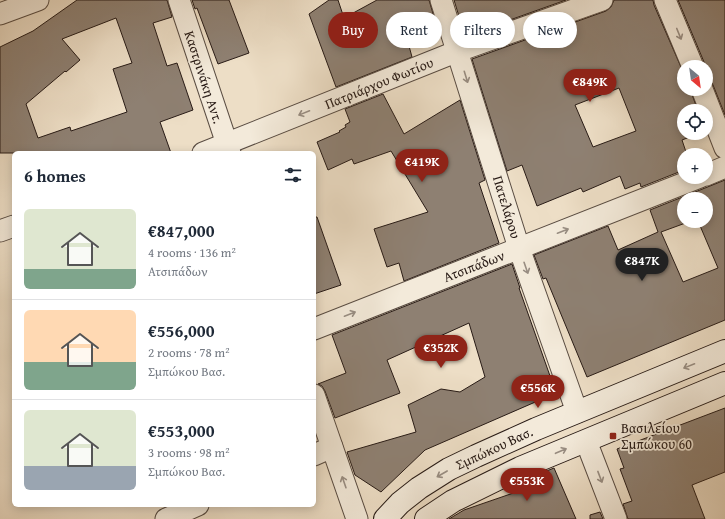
<!DOCTYPE html>
<html lang="en">
<head>
<meta charset="utf-8">
<style>
	:root { --surface:#fff; --page:#f2f2f3; --text:#1f2937; --muted:#747a83; --line:#e0e1e3; --accent:#8f2418 }
	body { margin:0; font-family:"Gentium Book Plus",serif; background:var(--page); color:var(--text); height:100vh; display:flex; flex-direction:column; font-size:15px; white-space:nowrap }
	* { box-sizing:border-box; margin:0 }
	p { font-size:13px; color:var(--muted) }
	.icon { flex:none; width:22px; height:22px; fill:none; stroke:currentColor; stroke-width:2; stroke-linecap:round; stroke-linejoin:round }
	.map { position:relative; flex:1; overflow:hidden }
	.sheet { position:absolute; left:12px; top:151px; width:304px; height:356px; display:flex; flex-direction:column; background:var(--surface); border-radius:6px; box-shadow:0 2px 10px #0003 }
	.sheet>* { flex:none }
	.top-card { position:absolute; left:328px; top:12px; width:337px; height:36px; display:flex; gap:8px }
	.needle { width:26px; rotate:151deg }
	.tools { position:absolute; left:677px; top:60px; display:grid; gap:8px }
	.tools a { display:grid; place-items:center; width:36px; height:36px; border-radius:50%; background:var(--surface); box-shadow:0 2px 10px #0003; font-size:20px }
	.price { position:absolute; translate:-50% -34px; padding:0 9px; border-radius:14px; background:var(--accent); color:#fff; font-size:13px; line-height:26px; filter:drop-shadow(0 1px 2px #0008) }
	.price::after { content:''; position:absolute; left:50%; top:24px; width:12px; height:9px; margin-left:-6px; background:inherit; clip-path:polygon(0 0,100% 0,50% 100%) }
	.price.current { background:#222; color:#fff }
	ul { padding:0; list-style:none }
	li { display:flex; align-items:center; gap:12px; height:100px; padding:0 12px }
	li+li { border-top:1px solid var(--line) }
	li span { display:grid; place-items:center; flex:none; width:112px; height:80px; border-radius:6px; color:#555 }
	li>.icon { margin-inline-start:auto }
	span .icon { width:48px; height:48px; fill:#fffc; stroke-width:1 }
	li b { font-size:17px }
	h2 { display:flex; justify-content:space-between; align-items:center; height:48px; padding:0 12px; font-size:17px }
	.pill { padding:0 14px; border-radius:18px; background:var(--surface); box-shadow:0 2px 10px #0003; font-size:14px; line-height:36px }
	.pill.current { background:var(--accent); color:#fff }
	.map>svg:first-child { display:block }
</style>
</head>
<body>
<div class="map">
<svg width="725" height="519" viewBox="0 0 725 519">
	<rect width="100%" height="100%" fill="#eddec6"/>
	<filter id="stains"><feTurbulence type="fractalNoise" baseFrequency=".005" numOctaves="4"/><feColorMatrix values="0 0 0 0 .2 0 0 0 0 .09 0 0 0 0 .02 0 0 0 .5 -.17"/></filter>
	<radialGradient id="worn" r=".72"><stop offset=".6" stop-color="#630" stop-opacity="0"/><stop offset="1" stop-color="#630" stop-opacity=".3"/></radialGradient>
	<g fill="#8e8072" stroke="#281b16" fill-rule="evenodd">
		<path d="M77,0H167L172,17L153,23L167,66L177,63L193,110L160,122L171,153H0V47L33,31ZM116,18L132,63L113,69L127,112L71,131L70,127L38,138L26,104L65,71L66,72L80,60L62,39Z"/>
		<polygon points="192,0 229,0 249,53 218,64 197,8 195,9"/>
		<polygon points="329,0 338,0 344,18 377,0 429,0 439,34 409,46 412,57 336,87 309,14"/>
		<polygon points="454,0 566,0 465,36"/>
		<path d="M614,0H653L654,5L684,74V89H690L698,111H684V133H700L682,140L687,155H684V170L641,187L640,183L625,189L620,176L583,192L581,188L537,206L522,165L507,171L472,59L606,11L611,7ZM619,88L636,131L593,147L575,105Z"/>
		<polygon points="678,0 725,0 725,115 713,85 710,80 706,78 706,67 705,67 704,62"/>
		<polygon points="383,94 404,134 460,100 485,180 479,183 499,243 404,281 399,263 387,267 374,229 428,212 391,151 354,164 352,159 328,170 317,142 340,132 339,131 346,127 345,125 350,122 345,109"/>
		<path d="M725,180V320L587,377L546,278L543,279L534,255L608,226L618,250L658,232L650,210ZM684,199H706V221H698L718,268L683,282L661,232L691,221H684Z"/>
		<polygon points="314,217 317,217 341,285 314,294"/>
		<polygon points="512,264 520,288 519,288 556,393 425,450 381,492 355,475 347,452 416,432 408,405 441,389 460,392 485,377 469,323 387,360 400,393 335,418 325,391 322,386 318,384 346,373 332,335"/>
		<polygon points="725,408 725,472 692,485 705,519 628,519 623,504 632,501 620,469 624,468 617,449"/>
		<polygon points="554,468 576,519 449,519 464,510 525,489 522,481"/>
		<polygon points="600,512 603,519 590,519 590,515"/>
	</g>
	<g fill="none" stroke-linecap="round" stroke-linejoin="round">
		<g stroke="#594c42" stroke-width="23">
			<g id="minor">
				<polyline points="179,0 230,153"/>
				<polyline points="441,0 519,248 577,412"/>
				<polyline points="665,0 693,67"/>
				<polyline points="0,14 38,0"/>
				<polyline points="702,89 725,148"/>
				<polyline points="203,153 458,51 602,0"/>
				<polyline points="706,175 725,167"/>
				<polyline points="0,231 14,226"/>
				<polyline points="314,329 700,177"/>
				<polyline points="314,395 357,519"/>
				<polyline points="586,441 616,519"/>
				<polyline points="314,455 332,447"/>
				<polyline points="166,519 198,505"/>
			</g>
		</g>
		<g stroke="#281b16" stroke-width="24">
			<g id="secondary">
				<polyline points="385,519 400,503 419,488 449,469 476,456 536,429 725,351"/>
				<polyline points="426,519 453,501 520,468 725,383"/>
			</g>
		</g>
		<use href="#minor" stroke="#f3eada" stroke-width="21"/>
		<use href="#secondary" stroke="#f3eada" stroke-width="22"/>
	</g>
	<defs><path id="oneway-shaft" d="M-6 0H5M1.5-3L5.5 0L1.5 3" fill="none" stroke-width="1.6" stroke-linecap="round" stroke-linejoin="round"/></defs>
	<g stroke="#988d82">
		<use href="#oneway-shaft" transform="translate(679 34) rotate(68)"/>
		<use href="#oneway-shaft" transform="translate(466 77) rotate(73)"/>
		<use href="#oneway-shaft" transform="translate(304 113) rotate(158)"/>
		<use href="#oneway-shaft" transform="translate(563 231) rotate(-21)"/>
		<use href="#oneway-shaft" transform="translate(526 268) rotate(71)"/>
		<use href="#oneway-shaft" transform="translate(350 314) rotate(-21)"/>
		<use href="#oneway-shaft" transform="translate(689 366) rotate(158)"/>
		<use href="#oneway-shaft" transform="translate(561 451) rotate(-23)"/>
		<use href="#oneway-shaft" transform="translate(442 474) rotate(150)"/>
		<use href="#oneway-shaft" transform="translate(600 477) rotate(69)"/>
		<use href="#oneway-shaft" transform="translate(344 482) rotate(-109)"/>
	</g>
	<rect fill="#8f2418" stroke="#f3eada" stroke-width="1.5" x="609" y="432" width="8" height="8" rx="2"/>
	<g text-anchor="middle" dominant-baseline="central" stroke-width="3.5" stroke-linejoin="round" paint-order="stroke">
		<g font-size="14" fill="#281b16" stroke="#f3eada">
			<text transform="translate(204 77) rotate(72)">Καστρινάκη Αντ.</text>
			<text transform="translate(379 83) rotate(-22)">Πατριάρχου Φωτίου</text>
			<text transform="translate(507 207) rotate(73)">Πατελάρου</text>
			<text transform="translate(474 266) rotate(-21)">Ατσιπάδων</text>
			<text transform="translate(494 448) rotate(-25)">Σμπώκου Βασ.</text>
		</g>
		<g font-size="14" fill="#281b16" stroke="#f3eada" text-anchor="start">
			<text x="621" y="428">Βασιλείου<tspan x="621" dy="16">Σμπώκου 60</tspan></text>
		</g>
	</g>
	<rect width="100%" height="100%" filter="url(#stains)"/>
	<rect width="100%" height="100%" fill="url(#worn)"/>
</svg>
<div class="tools">
<a><svg class="needle" viewBox="-14 -14 28 28"><path d="M0-13l5 13h-10z" fill="#e53935"/><path d="M0 13l5-13h-10z" fill="#747a83"/></svg></a>
<a><svg class="icon" aria-label="locate" viewBox="0 0 24 24"><circle cx="12" cy="12" r="6"/><path d="M12 2v4M12 18v4M2 12h4M18 12h4"/></svg></a>
<a>+</a>
<a>−</a>
</div>
<b class="price" style="left:590px;top:103px">€849K</b>
<b class="price" style="left:422px;top:183px">€419K</b>
<b class="price current" style="left:642px;top:282px">€847K</b>
<b class="price" style="left:441px;top:369px">€352K</b>
<b class="price" style="left:538px;top:409px">€556K</b>
<b class="price" style="left:527px;top:502px">€553K</b>
<div class="top-card">
<a class="pill current">Buy</a>
<a class="pill">Rent</a>
<a class="pill">Filters</a>
<a class="pill">New</a>
</div>
<section class="sheet">
<h2>6 homes<svg class="icon" aria-label="filters" viewBox="0 0 24 24"><path d="M4 7h16M4 17h16"/><circle cx="9" cy="7" r="2"/><circle cx="15" cy="17" r="2"/></svg></h2>
<ul>
<li><span style="background:linear-gradient(#dfe7d0 75%,#7fa58c 0)"><svg class="icon" aria-label="home" viewBox="0 0 24 24"><path d="M3 11l9-7 9 7M6 9v11h12V9"/></svg></span><div><b>€847,000</b><p>4 rooms · 136 m²</p><p>Ατσιπάδων</p></div></li>
<li><span style="background:linear-gradient(#ffd9b3 65%,#7fa58c 0)"><svg class="icon" aria-label="home" viewBox="0 0 24 24"><path d="M3 11l9-7 9 7M6 9v11h12V9"/></svg></span><div><b>€556,000</b><p>2 rooms · 78 m²</p><p>Σμπώκου Βασ.</p></div></li>
<li><span style="background:linear-gradient(#dfe7d0 70%,#9aa5b1 0)"><svg class="icon" aria-label="home" viewBox="0 0 24 24"><path d="M3 11l9-7 9 7M6 9v11h12V9"/></svg></span><div><b>€553,000</b><p>3 rooms · 98 m²</p><p>Σμπώκου Βασ.</p></div></li>
</ul>
</section>
</div>
</body>
</html>
